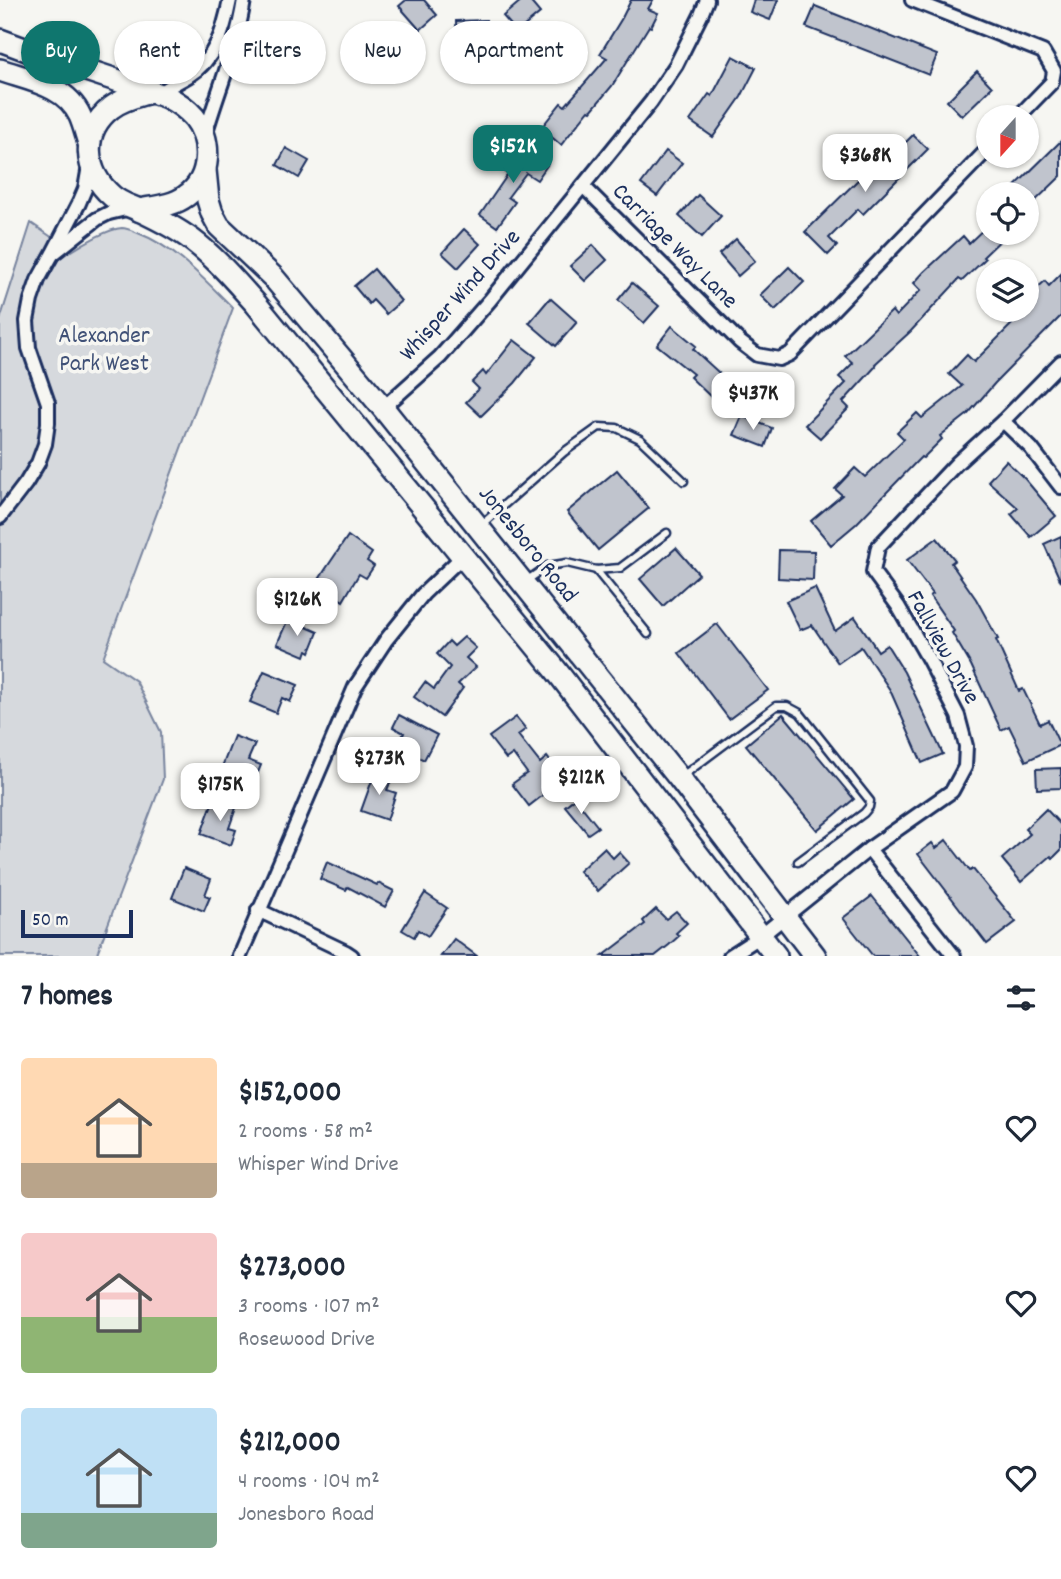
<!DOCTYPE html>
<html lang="en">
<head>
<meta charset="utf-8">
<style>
	:root { --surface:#fff; --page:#f6f6f7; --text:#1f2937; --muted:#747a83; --accent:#0f766e }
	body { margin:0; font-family:Dekko,sans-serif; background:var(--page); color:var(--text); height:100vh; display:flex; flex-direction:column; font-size:26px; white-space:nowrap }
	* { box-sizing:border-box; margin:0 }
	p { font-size:23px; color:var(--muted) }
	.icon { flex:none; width:38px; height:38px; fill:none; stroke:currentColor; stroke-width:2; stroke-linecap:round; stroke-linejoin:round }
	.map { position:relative; height:956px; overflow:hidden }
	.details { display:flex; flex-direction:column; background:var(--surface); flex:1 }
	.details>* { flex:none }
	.banner { position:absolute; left:21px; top:21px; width:700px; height:63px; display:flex; gap:14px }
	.needle { width:46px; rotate:201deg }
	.tools { position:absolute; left:976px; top:105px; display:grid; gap:14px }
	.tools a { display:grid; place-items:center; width:63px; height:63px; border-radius:50%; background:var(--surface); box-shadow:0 2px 5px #0004; font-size:35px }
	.scale { position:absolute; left:21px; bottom:18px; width:112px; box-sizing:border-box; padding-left:7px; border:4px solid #1b2f5e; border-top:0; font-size:19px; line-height:24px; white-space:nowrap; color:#1b2f5e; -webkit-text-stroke:5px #f6f6f2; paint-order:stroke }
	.price { position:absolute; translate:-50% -60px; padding:0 16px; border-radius:14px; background:#fff; color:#222; font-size:23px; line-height:46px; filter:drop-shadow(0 2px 4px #0008) }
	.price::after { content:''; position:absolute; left:50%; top:42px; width:21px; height:16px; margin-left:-10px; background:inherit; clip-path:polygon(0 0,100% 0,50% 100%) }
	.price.on { background:var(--accent); color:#fff }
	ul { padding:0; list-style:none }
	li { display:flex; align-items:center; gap:21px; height:175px; padding:0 21px }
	li span { display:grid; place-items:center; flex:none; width:196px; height:140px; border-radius:7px; color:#555 }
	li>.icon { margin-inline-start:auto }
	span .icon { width:84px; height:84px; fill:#fffc; stroke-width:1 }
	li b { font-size:30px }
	h2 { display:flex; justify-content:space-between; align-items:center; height:84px; padding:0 21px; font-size:30px }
	.tag { padding:0 24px; border-radius:32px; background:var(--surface); box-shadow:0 2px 5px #0004; font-size:24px; line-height:63px }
	.tag.on { background:var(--accent); color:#fff }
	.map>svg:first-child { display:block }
</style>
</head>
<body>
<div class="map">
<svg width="1061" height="956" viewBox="0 0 1061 956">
	<rect width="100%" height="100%" fill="#f6f6f2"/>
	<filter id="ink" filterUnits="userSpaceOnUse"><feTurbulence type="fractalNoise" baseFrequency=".0143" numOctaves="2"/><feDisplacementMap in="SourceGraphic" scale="14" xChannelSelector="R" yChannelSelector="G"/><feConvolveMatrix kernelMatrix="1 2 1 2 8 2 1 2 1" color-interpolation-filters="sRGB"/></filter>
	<g filter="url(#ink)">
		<path fill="#d6d9dd" stroke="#78849e" stroke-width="2" d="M31,223L72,251C84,243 108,229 122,228C127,228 133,231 138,233C175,247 205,280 233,308L103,658L136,681L161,732L163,779L96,956H0V320Z"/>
		<g fill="#c0c4cd" stroke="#1b2f5e" stroke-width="2">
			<polygon points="406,0 424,0 437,15 420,30 399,6"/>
			<polygon points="522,0 529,0 540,13 517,32 503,16"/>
			<polygon points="631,0 653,0 648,9 658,13 651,27 649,26 612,86 591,111 589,110 561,145 541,128 561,103 565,106 607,58 600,54 622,18"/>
			<polygon points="754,0 778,0 770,20 750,12"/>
			<polygon points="815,6 937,55 929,75 806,27"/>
			<polygon points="486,20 487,42 457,44 456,21"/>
			<polygon points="733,56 756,68 741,97 713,137 690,121 709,94 712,96"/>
			<polygon points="977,71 992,87 962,116 947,101"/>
			<polygon points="913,135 928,149 863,214 858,209 829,238 837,246 828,255 805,232 867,171 872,176"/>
			<polygon points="1061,141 1061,176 1027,209 1027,194 1007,194"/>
			<polygon points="525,147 548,164 537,180 526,173 508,197 515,202 497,227 480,215 508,174 506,173"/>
			<polygon points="286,148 309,161 299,178 277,165"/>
			<polygon points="666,151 682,163 657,196 641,184"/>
			<polygon points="698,195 721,216 702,237 679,216"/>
			<polygon points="989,224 989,233 1008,233 983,257 985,259 962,281 959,279 911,331 875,364 876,366 843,402 849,408 820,438 805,425 846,383 839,377 853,363 845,356 892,311 896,316 921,290 914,283 924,272 963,236 969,243"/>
			<polygon points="464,229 480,244 458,268 442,253"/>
			<polygon points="736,239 755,261 738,276 719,254"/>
			<polygon points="593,245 607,260 585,281 570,266"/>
			<polygon points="789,267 804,282 775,310 760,295"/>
			<polygon points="374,269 401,301 386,314 373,300 369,304 354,286"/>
			<polygon points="1061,274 1061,316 995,383 968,414 940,436 942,439 923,458 921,457 856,524 831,545 811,521 842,495 835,489 855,468 865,477 904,439 897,432 917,413 922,418 962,386 949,374 967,355 974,362 1012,324 1006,318 1014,310 1027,310 1027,297 1045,281 1049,286"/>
			<polygon points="632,283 659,306 644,323 618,300"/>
			<polygon points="550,298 577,322 556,346 529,323"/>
			<polygon points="672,326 696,346 693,349 729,382 713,399 690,377 693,374 657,345"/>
			<polygon points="514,340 536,357 515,383 481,416 466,402 479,389 472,382 483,371 486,375"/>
			<polygon points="742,416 772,428 765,447 734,435"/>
			<polygon points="1006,461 1025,479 1056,516 1031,537 1011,514 1018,508 988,481"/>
			<polygon points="617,470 649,508 598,550 567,512"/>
			<polygon points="348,536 372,553 367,561 374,566 366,578 359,574 343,601 334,595 324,611 306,600 325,570"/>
			<polygon points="1061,536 1061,582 1044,544"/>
			<polygon points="937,538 955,560 951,563 976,599 998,639 996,640 1019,691 1023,689 1040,724 1048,720 1060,745 1026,761 1009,726 1001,730 971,665 952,633 954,631 930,596 933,594 907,560"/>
			<polygon points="676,548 699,574 663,606 640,579"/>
			<polygon points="779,550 814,551 813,580 778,578"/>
			<polygon points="815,588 835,631 855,617 878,651 887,645 904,672 943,754 922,763 890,690 861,647 838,663 812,625 800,630 786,601"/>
			<polygon points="288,619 318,632 310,652 307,650 305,656 277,644"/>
			<polygon points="717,624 768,690 729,719 679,653"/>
			<polygon points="464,637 476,648 466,658 476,667 458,684 463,688 442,717 414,697 425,682 434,689 450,667 437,654 449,641 454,646"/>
			<polygon points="264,671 298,685 290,702 282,698 276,713 250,702"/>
			<polygon points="783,714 854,799 817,830 746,745"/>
			<polygon points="399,715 437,735 424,760 397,746 404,733 393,727"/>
			<polygon points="516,717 526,729 518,735 540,763 547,757 557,770 549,776 556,785 529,806 512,784 527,773 513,754 506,759 489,737"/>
			<polygon points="234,736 255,744 248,760 261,765 255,780 222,767"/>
			<polygon points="1061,768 1061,788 1037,789 1036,769"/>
			<polygon points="375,772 392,778 387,790 396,793 387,820 361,811"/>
			<polygon points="575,798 598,827 588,834 565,806"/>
			<polygon points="213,801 236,808 229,828 236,830 231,845 201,834"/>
			<polygon points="1046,809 1061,825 1061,850 1053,858 1051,856 1021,882 1002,859 1030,834 1025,829"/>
			<polygon points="946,840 970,871 973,869 1016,922 987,944 918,854 932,843 936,848"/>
			<polygon points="604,848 613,858 619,852 629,863 598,891 579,871"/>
			<polygon points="327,862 377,885 378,883 394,891 385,907 348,887 346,890 320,879"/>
			<polygon points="184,868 211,879 205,895 210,897 204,911 172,898"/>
			<polygon points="425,893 447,908 428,936 418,930 414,937 402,930"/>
			<polygon points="872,896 920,956 873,956 861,941 843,918"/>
			<polygon points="656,909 666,919 676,911 687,923 676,933 679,936 669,945 655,956 603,956 645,924 643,921"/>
			<polygon points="454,939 477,956 441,956"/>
		</g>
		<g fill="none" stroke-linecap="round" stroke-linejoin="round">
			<g stroke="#1b2f5e" stroke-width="11">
				<g id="service">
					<polyline points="480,526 564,452 599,427 617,428 640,439 684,481"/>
					<polyline points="596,570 648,634"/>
					<polyline points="526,581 548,566 567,563 596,570 620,568 667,533"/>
					<polyline points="681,777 776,706 787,706 800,713 870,801 869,807 864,813 798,862"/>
				</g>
			</g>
			<g stroke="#1b2f5e" stroke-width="18">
				<g id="minor">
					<polyline points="912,0 1043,52 1054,71 1052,82 1018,117"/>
					<path d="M159,94C168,87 178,82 188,76C216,59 224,30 230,0"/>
					<path d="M205,135C218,90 237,47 244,0"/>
					<polyline points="583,186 740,342 757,355 779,359 790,354 989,148"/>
					<polyline points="54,253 97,219 109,213 130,208"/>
					<polyline points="383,408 440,357 490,300 651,102 676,65 701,15 707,0"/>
					<polyline points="1003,421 1031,448 1061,487"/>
					<polyline points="0,517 26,483 38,463 45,444 48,423 48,403 29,348 27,321 31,300 38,280 53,253 79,203 85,189 89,166"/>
					<polyline points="869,849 954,956"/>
					<polyline points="258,910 346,952 352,956"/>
					<polyline points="240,956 355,687 386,640 423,594 463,556"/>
					<polyline points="730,956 761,936 869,849 952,791 965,767 966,746 958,716 929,660 898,606 873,572 878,547 957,463 1003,421 1061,362"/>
				</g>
			</g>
			<g stroke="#1b2f5e" stroke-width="26">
				<g id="primary">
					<path d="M0,40L35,53L167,97C177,102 186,108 194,117C212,140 212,178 186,196C173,206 155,207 139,210"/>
					<path d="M0,70C29,80 66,85 80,116C84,125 86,134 89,143"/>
					<path d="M150,92C137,96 122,99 111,108C80,132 84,172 112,196C121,204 131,206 141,211C158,219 176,228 192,240C216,258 236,282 256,304L555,669L776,956"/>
					<polyline points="205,170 208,200 212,213 219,226 273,277 383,408 679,778 815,956"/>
				</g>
			</g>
			<use href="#service" stroke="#f6f6f2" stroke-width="6"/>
			<use href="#minor" stroke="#f6f6f2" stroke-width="12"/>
			<use href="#primary" stroke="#f6f6f2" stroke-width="21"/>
		</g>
	</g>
	<g text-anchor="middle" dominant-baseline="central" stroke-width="7" stroke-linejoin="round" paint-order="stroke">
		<g font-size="24" fill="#1b2f5e" stroke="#f6f6f2">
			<text transform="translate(674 247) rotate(45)">Carriage Way Lane</text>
			<text transform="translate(461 296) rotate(-48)">Whisper Wind Drive</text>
			<text transform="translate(527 545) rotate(51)">Jonesboro Road</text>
			<text transform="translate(942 648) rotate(61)">Fallview Drive</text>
		</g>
		<g font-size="24" fill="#405177" stroke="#f6f6f2">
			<text x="104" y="337">Alexander<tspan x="104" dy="28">Park West</tspan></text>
		</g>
	</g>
</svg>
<div class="tools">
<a><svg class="needle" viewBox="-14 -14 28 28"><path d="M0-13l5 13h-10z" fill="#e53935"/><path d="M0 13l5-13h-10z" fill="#747a83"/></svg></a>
<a><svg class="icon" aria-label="locate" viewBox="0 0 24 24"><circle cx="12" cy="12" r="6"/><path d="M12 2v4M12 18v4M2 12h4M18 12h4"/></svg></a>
<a><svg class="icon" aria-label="layers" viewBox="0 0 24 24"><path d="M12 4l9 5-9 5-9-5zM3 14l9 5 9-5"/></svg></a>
</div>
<div class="scale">50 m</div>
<b class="price on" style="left:513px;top:185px">$152K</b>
<b class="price" style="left:865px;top:194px">$368K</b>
<b class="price" style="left:753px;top:432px">$437K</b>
<b class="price" style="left:297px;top:638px">$126K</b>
<b class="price" style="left:379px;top:797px">$273K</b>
<b class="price" style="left:581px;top:816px">$212K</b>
<b class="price" style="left:220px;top:823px">$175K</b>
<div class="banner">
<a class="tag on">Buy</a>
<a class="tag">Rent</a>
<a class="tag">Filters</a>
<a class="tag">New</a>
<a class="tag">Apartment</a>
</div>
</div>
<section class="details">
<h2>7 homes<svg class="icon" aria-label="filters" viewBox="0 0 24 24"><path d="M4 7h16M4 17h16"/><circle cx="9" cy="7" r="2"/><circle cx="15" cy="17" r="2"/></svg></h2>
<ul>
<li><span style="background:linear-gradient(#ffd9b3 75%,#b9a48a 0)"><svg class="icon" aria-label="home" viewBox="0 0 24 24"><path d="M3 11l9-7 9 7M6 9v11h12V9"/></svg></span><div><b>$152,000</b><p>2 rooms · 58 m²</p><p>Whisper Wind Drive</p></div><svg class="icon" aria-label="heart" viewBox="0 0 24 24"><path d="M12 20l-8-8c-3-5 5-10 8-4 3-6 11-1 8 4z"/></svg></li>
<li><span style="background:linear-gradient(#f6c9c9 60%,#8fb573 0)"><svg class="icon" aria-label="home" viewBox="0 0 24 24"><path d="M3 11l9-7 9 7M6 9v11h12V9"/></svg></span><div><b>$273,000</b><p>3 rooms · 107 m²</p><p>Rosewood Drive</p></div><svg class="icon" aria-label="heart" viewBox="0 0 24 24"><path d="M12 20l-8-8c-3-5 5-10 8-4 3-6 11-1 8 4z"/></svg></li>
<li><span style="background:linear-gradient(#bfe0f5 75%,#7fa58c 0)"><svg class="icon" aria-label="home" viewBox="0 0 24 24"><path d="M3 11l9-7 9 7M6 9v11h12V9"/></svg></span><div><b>$212,000</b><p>4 rooms · 104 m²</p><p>Jonesboro Road</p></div><svg class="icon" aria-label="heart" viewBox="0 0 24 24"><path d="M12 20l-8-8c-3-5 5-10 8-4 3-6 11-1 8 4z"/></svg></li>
</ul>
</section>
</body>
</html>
